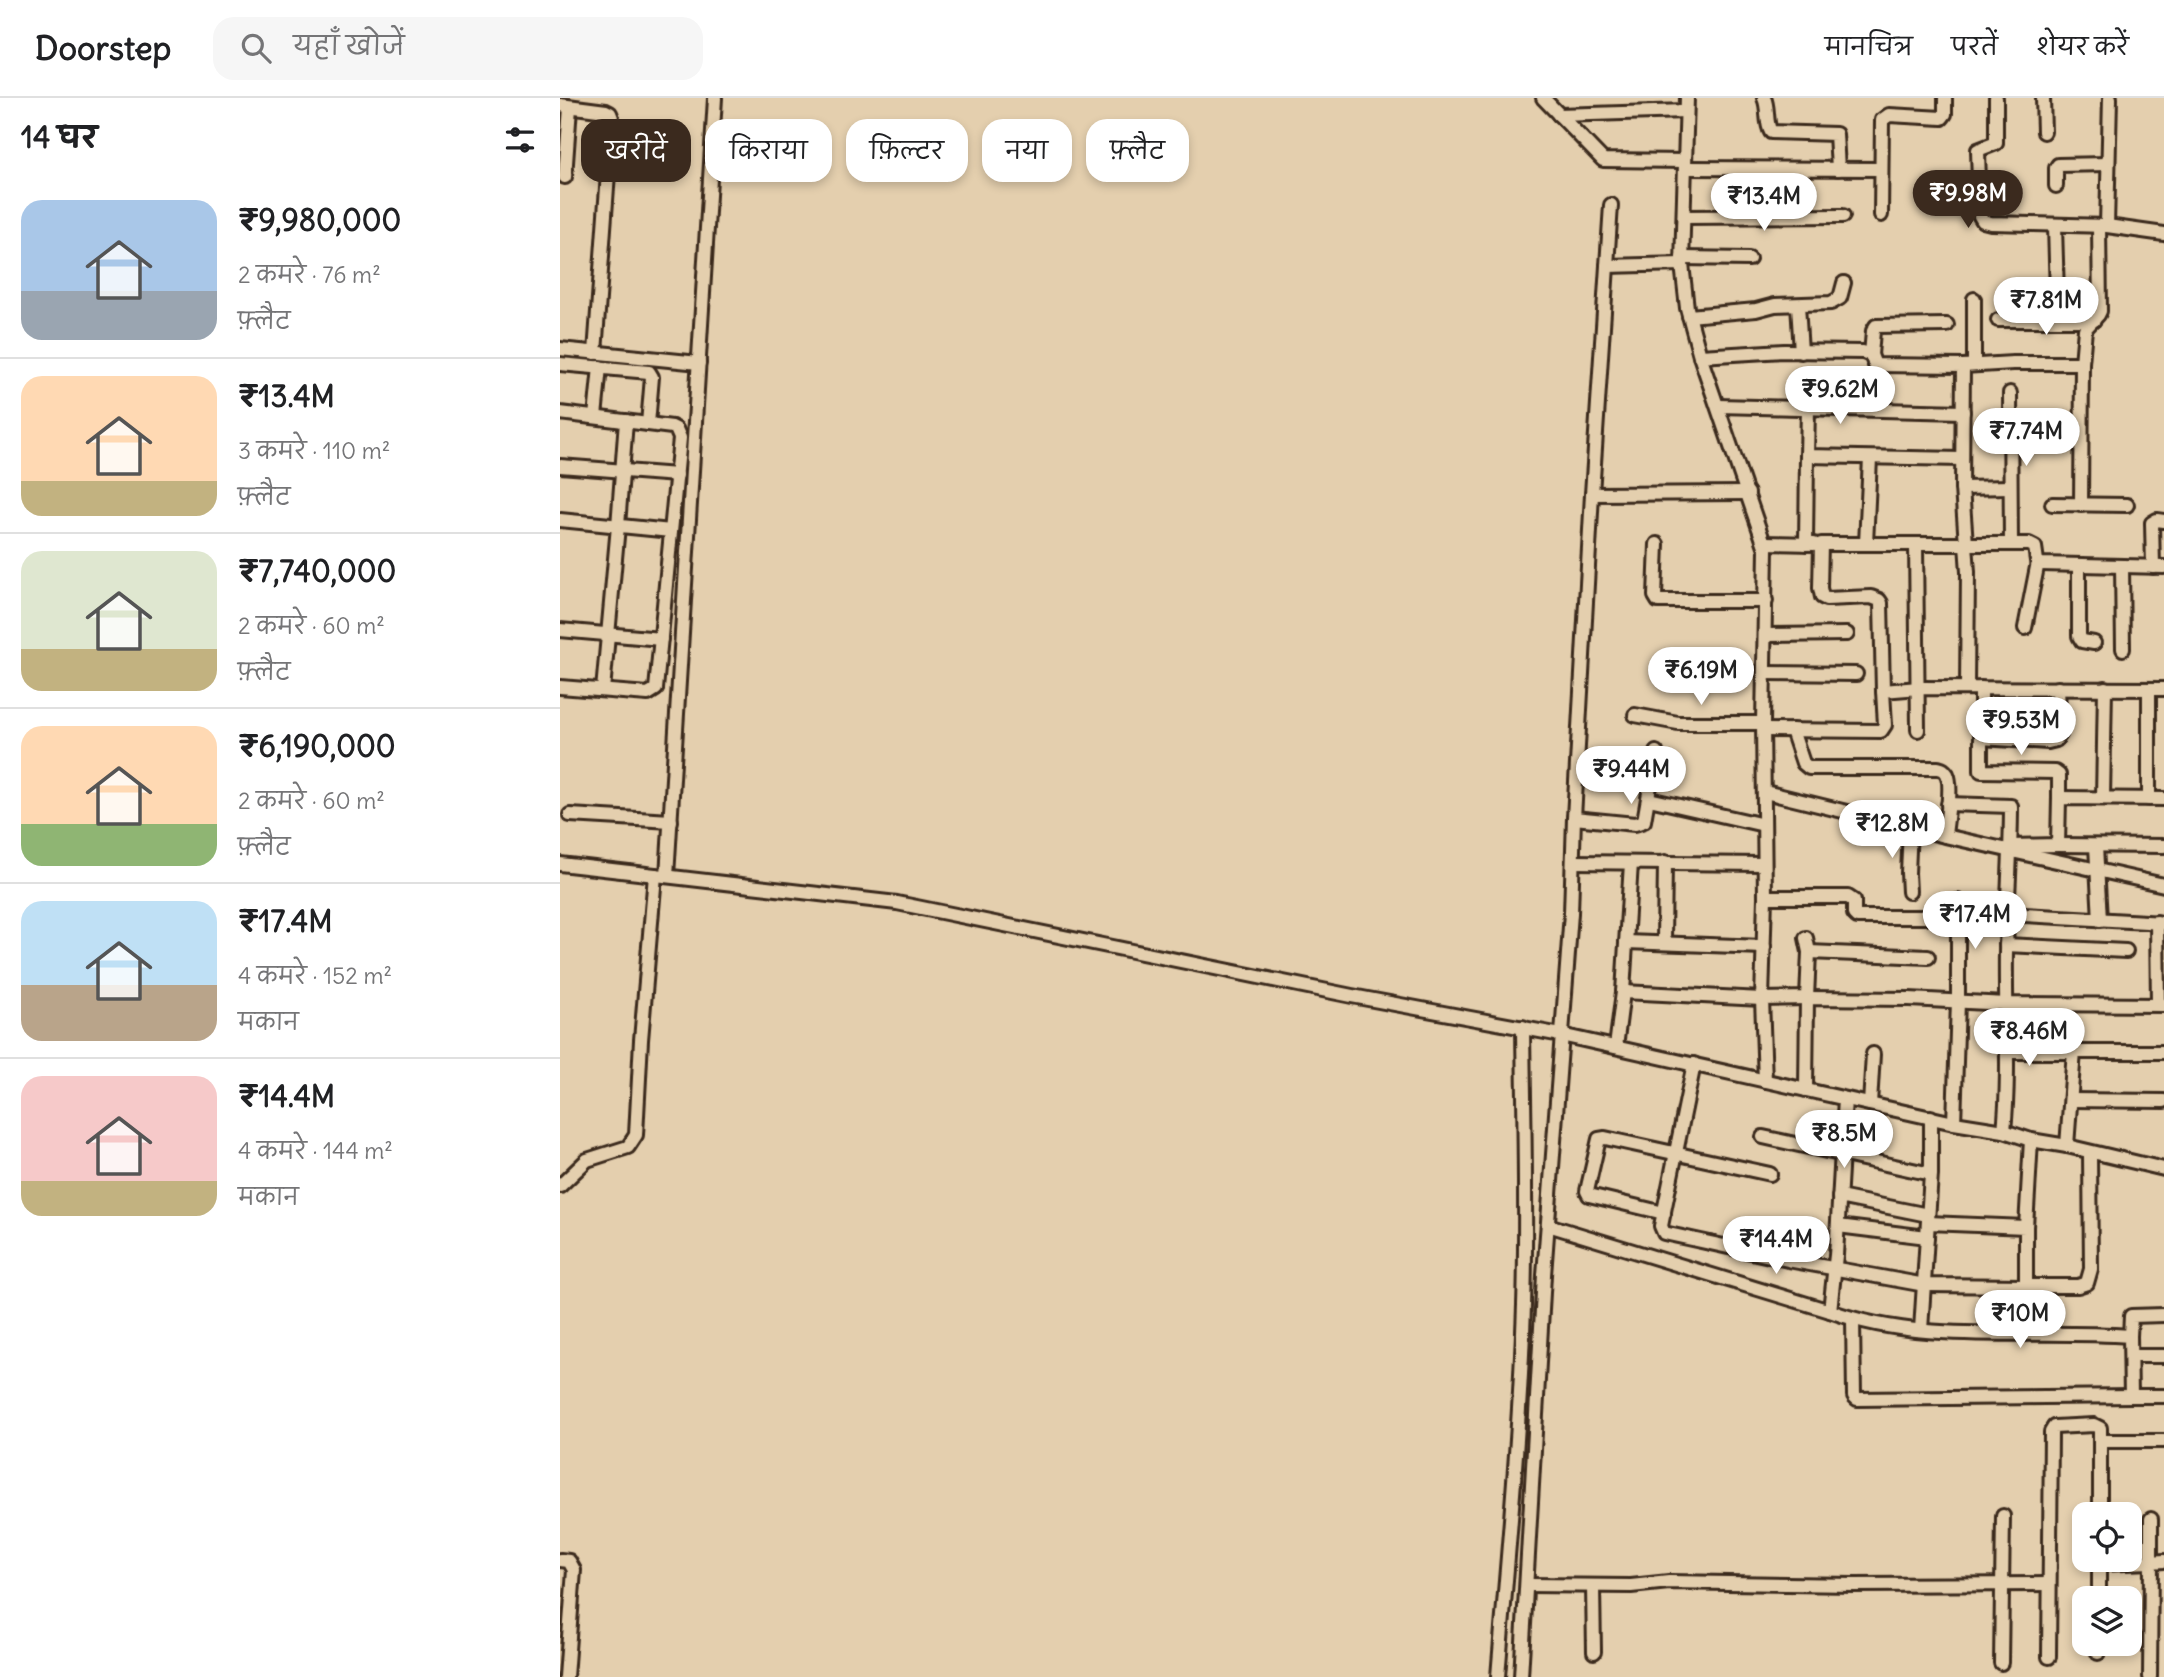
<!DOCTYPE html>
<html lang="hi">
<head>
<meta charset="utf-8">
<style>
	:root { --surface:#fff; --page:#f6f6f6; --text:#202124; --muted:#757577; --line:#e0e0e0; --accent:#3b2a1e }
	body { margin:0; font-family:Delius,"Playpen Sans Deva",sans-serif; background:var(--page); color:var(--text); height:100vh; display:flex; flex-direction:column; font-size:26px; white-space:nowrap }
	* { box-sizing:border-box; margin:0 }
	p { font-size:23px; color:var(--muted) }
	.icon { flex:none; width:38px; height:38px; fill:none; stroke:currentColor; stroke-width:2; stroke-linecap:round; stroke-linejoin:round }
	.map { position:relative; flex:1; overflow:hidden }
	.side { display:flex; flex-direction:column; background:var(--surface); width:560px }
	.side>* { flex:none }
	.hud { position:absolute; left:21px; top:21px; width:665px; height:63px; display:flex; gap:14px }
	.fabs { position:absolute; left:1512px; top:1404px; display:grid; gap:14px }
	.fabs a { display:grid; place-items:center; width:70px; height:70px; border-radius:14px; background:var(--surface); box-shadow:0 4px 10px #0003; font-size:35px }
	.price { position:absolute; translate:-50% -60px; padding:0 16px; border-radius:24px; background:#fff; color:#222; font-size:23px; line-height:46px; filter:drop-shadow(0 2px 4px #0008) }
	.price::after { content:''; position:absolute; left:50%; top:42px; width:21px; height:16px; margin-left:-10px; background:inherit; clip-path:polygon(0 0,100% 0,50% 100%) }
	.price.selected { background:var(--accent); color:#fff }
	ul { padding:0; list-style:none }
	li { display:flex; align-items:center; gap:21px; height:175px; padding:0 21px }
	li+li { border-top:2px solid var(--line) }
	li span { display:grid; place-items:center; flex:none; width:196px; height:140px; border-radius:21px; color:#555 }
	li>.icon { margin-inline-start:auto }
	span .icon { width:84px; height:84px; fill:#fffc; stroke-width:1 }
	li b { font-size:30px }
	h2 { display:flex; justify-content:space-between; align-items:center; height:84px; padding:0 21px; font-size:30px }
	.chip { padding:0 24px; border-radius:21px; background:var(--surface); box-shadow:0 4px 10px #0003; font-size:24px; line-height:63px }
	.chip.selected { background:var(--accent); color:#fff }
	header { display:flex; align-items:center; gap:42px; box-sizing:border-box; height:98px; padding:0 35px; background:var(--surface); border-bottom:2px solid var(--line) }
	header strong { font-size:33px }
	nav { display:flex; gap:38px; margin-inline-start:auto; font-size:24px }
	.search { width:490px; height:63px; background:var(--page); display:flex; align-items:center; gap:18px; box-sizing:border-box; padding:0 24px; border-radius:21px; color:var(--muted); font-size:26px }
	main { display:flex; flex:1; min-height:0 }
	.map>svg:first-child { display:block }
</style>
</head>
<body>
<header>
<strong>Doorstep</strong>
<div class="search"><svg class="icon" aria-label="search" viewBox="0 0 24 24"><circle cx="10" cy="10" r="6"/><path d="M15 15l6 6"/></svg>यहाँ खोजें</div>
<nav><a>मानचित्र</a><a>परतें</a><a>शेयर करें</a></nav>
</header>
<main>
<section class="side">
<h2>14 घर<svg class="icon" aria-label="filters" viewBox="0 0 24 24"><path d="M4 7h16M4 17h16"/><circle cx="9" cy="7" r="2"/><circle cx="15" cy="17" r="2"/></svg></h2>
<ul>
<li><span style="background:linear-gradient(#a9c7e8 65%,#9aa5b1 0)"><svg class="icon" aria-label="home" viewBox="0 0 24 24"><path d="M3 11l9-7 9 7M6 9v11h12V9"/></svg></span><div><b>₹9,980,000</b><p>2 कमरे · 76 m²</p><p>फ़्लैट</p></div></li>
<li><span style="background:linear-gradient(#ffd9b3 75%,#c2b280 0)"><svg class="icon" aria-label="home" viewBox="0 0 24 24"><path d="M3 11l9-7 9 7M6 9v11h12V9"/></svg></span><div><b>₹13.4M</b><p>3 कमरे · 110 m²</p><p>फ़्लैट</p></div></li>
<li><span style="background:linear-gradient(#dfe7d0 70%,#c2b280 0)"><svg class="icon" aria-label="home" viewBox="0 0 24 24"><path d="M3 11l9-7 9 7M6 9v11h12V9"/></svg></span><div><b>₹7,740,000</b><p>2 कमरे · 60 m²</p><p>फ़्लैट</p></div></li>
<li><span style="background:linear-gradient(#ffd9b3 70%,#8fb573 0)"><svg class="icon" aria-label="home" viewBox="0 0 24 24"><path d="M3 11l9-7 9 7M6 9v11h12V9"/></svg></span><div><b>₹6,190,000</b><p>2 कमरे · 60 m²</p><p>फ़्लैट</p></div></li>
<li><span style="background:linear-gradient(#bfe0f5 60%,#b9a48a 0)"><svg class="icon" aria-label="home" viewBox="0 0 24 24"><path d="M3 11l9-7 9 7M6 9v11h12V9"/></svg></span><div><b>₹17.4M</b><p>4 कमरे · 152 m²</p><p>मकान</p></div></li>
<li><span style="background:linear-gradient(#f6c9c9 75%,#c2b280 0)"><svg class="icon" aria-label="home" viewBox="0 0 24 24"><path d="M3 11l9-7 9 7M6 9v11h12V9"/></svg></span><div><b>₹14.4M</b><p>4 कमरे · 144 m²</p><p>मकान</p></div></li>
</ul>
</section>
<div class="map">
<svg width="1604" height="1579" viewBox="0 0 1604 1579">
	<rect width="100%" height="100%" fill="#e4cfae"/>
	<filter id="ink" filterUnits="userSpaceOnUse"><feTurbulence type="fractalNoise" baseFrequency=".0143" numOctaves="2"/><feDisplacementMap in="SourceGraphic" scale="14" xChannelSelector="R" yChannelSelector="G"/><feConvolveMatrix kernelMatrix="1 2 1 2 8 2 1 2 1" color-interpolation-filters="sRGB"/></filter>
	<g filter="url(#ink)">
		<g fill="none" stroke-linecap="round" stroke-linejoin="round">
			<g stroke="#3b2a1e" stroke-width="18">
				<g id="minor">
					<polyline points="983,0 1043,62 1125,63"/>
					<polyline points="1127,0 1122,166 1127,210 1140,258 1206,451 1203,625 1205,799 1202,901 1205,983"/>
					<path d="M1204,0C1209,10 1205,24 1211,34L1276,36L1278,71"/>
					<polyline points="1436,0 1436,45 1418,52 1420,118 1423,123 1431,125 1547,128 1604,136"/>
					<polyline points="1483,0 1484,34"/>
					<polyline points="0,7 46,13 50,15 52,20 35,255"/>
					<polyline points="999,17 1126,13"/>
					<polyline points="1126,70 1321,71"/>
					<polyline points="5,79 10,9"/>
					<polyline points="1496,88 1496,70 1498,67 1548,66"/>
					<polyline points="1321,117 1322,22 1329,17 1382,20 1385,16 1385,0"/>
					<polyline points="1124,119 1283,118"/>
					<polyline points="1495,128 1497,197"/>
					<polyline points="1547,128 1550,0"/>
					<polyline points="1122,160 1189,161"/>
					<polyline points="1047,168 1122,166"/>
					<polyline points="1238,207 1241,254"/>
					<polyline points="1129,218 1196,212 1215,207 1271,205 1280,200 1284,185"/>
					<polyline points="1438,222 1534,222"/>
					<polyline points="0,251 139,265"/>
					<polyline points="1311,257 1313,233 1316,228 1387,227"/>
					<polyline points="1140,258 1224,253 1303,254 1311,257 1315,267 1403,268 1402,390 1408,474 1407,590"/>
					<polyline points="0,266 89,274 92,279 88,326"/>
					<polyline points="1414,267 1414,201"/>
					<polyline points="1403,268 1453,265 1522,265 1525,231 1538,217 1540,213 1539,128"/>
					<polyline points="1450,295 1451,446"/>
					<polyline points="1158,308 1403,314"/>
					<polyline points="1248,311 1247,358 1402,361"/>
					<polyline points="0,315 112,329 116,331 120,340 96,591 88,596 0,589"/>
					<polyline points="35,319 40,269"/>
					<polyline points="0,368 117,377"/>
					<polyline points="1402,390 1450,389"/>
					<polyline points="1032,396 1188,395"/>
					<polyline points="1492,406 1567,407"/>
					<polyline points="1521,407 1522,265"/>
					<polyline points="0,422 111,433"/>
					<polyline points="1205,445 1254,446"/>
					<polyline points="1097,446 1095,498 1098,503 1206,503"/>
					<polyline points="1246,446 1247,358"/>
					<polyline points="1306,446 1310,360"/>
					<polyline points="1356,447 1358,632"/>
					<polyline points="1519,468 1519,538 1522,543 1534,545"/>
					<polyline points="1562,468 1563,551"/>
					<polyline points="1593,469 1592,425 1597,422 1604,423"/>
					<polyline points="1465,530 1478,464"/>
					<polyline points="0,532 101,541"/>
					<polyline points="1206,537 1287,536"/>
					<polyline points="1205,575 1296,576"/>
					<polyline points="1421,590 1421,640 1488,644 1496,642 1500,636 1498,590"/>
					<polyline points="43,592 58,428 66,323"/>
					<polyline points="1323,593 1321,505 1319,502 1311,499 1266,501 1262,499 1260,490 1261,446 1469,446 1475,449 1477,463 1481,466 1604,469"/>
					<polyline points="1075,617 1118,625 1203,625"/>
					<polyline points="1204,632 1321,633 1325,627 1323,593 1359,590 1604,591"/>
					<path d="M1232,632L1243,665L1249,670H1378C1382,671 1384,671 1387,676C1393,688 1386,724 1385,738"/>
					<polyline points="1421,640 1421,673 1495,674 1499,677 1499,700"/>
					<polyline points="1205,694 1385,738 1604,787"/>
					<polyline points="1543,700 1545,590"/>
					<polyline points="1089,701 1204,727"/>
					<polyline points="1589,701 1589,591"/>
					<path d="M1388,706L1451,708C1451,757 1447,805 1446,854C1445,914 1450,974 1444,1033"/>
					<polyline points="10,717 111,723"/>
					<polyline points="1014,720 1075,726 1084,723 1096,654"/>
					<polyline points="1498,747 1604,748"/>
					<polyline points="1452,748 1498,747 1499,700 1604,701"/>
					<polyline points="1536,748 1540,822"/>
					<polyline points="1013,764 1204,766"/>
					<polyline points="0,766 337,805 792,898 1001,937 1394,1025 1444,1033 1471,1042 1507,1048 1604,1071"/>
					<polyline points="107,778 155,0"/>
					<polyline points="1349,794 1348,775 1350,729"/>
					<polyline points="1205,799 1288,799 1294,803 1294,816 1297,819 1371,819"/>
					<polyline points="1447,816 1604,825"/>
					<polyline points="1597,824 1598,906"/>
					<polyline points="1066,844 1204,849"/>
					<polyline points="1104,844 1105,764"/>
					<polyline points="1446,847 1566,853"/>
					<polyline points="1249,854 1368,859"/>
					<polyline points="1063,894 1202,901 1247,900 1249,854 1246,840"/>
					<polyline points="1056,949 1063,894 1071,765"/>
					<polyline points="1447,954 1604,954"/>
					<polyline points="1134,966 1101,1128 1104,1135 1228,1162 1365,1187 1466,1188 1466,1129 1368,1125"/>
					<polyline points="1246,992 1247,900 1349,901 1447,906 1604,907"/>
					<polyline points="1511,1002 1604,1003"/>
					<polyline points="1310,1006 1313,956"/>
					<polyline points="1394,1025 1398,903 1398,803"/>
					<polyline points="1203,1039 1371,1076"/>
					<polyline points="1507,1048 1514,953"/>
					<polyline points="0,1088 27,1062 68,1049 76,1037 81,942 95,777"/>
					<polyline points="1279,1099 1368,1117"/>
					<polyline points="1104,1115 1029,1097 1027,1093 1039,1041 1045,1040 1210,1076"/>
					<polyline points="988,1127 1270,1213 1276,1157 1285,1001"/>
					<polyline points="1278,1128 1367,1139"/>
					<polyline points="1466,1129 1471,1042"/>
					<path d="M1270,1213C1366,1248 1471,1230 1570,1238L1571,1298H1604"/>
					<polyline points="1293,1221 1294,1298 1297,1301 1571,1298"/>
					<polyline points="1361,1232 1371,1076 1371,1019"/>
					<polyline points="1464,1236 1466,1188 1518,1188 1527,1185 1531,1171 1530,1055"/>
					<polyline points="1570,1238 1571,1218 1604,1217"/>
					<polyline points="1571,1258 1604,1258"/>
					<polyline points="1540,1343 1604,1343"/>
					<polyline points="0,1462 9,1463 14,1472 6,1579"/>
					<polyline points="1539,1466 1591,1464 1591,1421"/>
					<polyline points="967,1487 1071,1488 1109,1484 1294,1487 1489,1486"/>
					<polyline points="1033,1488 1034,1554"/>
					<polyline points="1539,1500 1539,1461"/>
					<polyline points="1538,1555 1538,1545"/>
					<polyline points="1489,1559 1491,1334 1494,1329 1534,1327 1540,1330 1540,1416"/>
					<polyline points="1441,1565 1443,1418"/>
					<path d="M938,1579C948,1455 960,1331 964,1207C967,1114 964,1022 963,929"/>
					<polyline points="961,1579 984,1177 1011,815 1014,720 1032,396 1051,107"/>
					<polyline points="1590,1579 1591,1464 1604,1463"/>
				</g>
			</g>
			<use href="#minor" stroke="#e4cfae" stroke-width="12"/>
		</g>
	</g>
</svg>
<div class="fabs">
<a><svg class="icon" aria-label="locate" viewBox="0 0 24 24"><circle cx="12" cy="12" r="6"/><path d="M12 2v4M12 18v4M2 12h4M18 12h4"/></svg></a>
<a><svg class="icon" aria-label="layers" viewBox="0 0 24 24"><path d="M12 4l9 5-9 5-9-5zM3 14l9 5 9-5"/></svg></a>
</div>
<b class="price selected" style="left:1408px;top:132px">₹9.98M</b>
<b class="price" style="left:1204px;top:135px">₹13.4M</b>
<b class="price" style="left:1486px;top:239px">₹7.81M</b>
<b class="price" style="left:1280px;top:328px">₹9.62M</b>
<b class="price" style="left:1466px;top:370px">₹7.74M</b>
<b class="price" style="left:1141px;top:609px">₹6.19M</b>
<b class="price" style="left:1461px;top:659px">₹9.53M</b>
<b class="price" style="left:1071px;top:708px">₹9.44M</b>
<b class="price" style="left:1332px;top:762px">₹12.8M</b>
<b class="price" style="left:1415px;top:853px">₹17.4M</b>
<b class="price" style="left:1469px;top:970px">₹8.46M</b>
<b class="price" style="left:1284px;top:1072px">₹8.5M</b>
<b class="price" style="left:1216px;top:1178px">₹14.4M</b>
<b class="price" style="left:1460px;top:1252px">₹10M</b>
<div class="hud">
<a class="chip selected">खरीदें</a>
<a class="chip">किराया</a>
<a class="chip">फ़िल्टर</a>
<a class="chip">नया</a>
<a class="chip">फ़्लैट</a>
</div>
</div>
</main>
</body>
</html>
